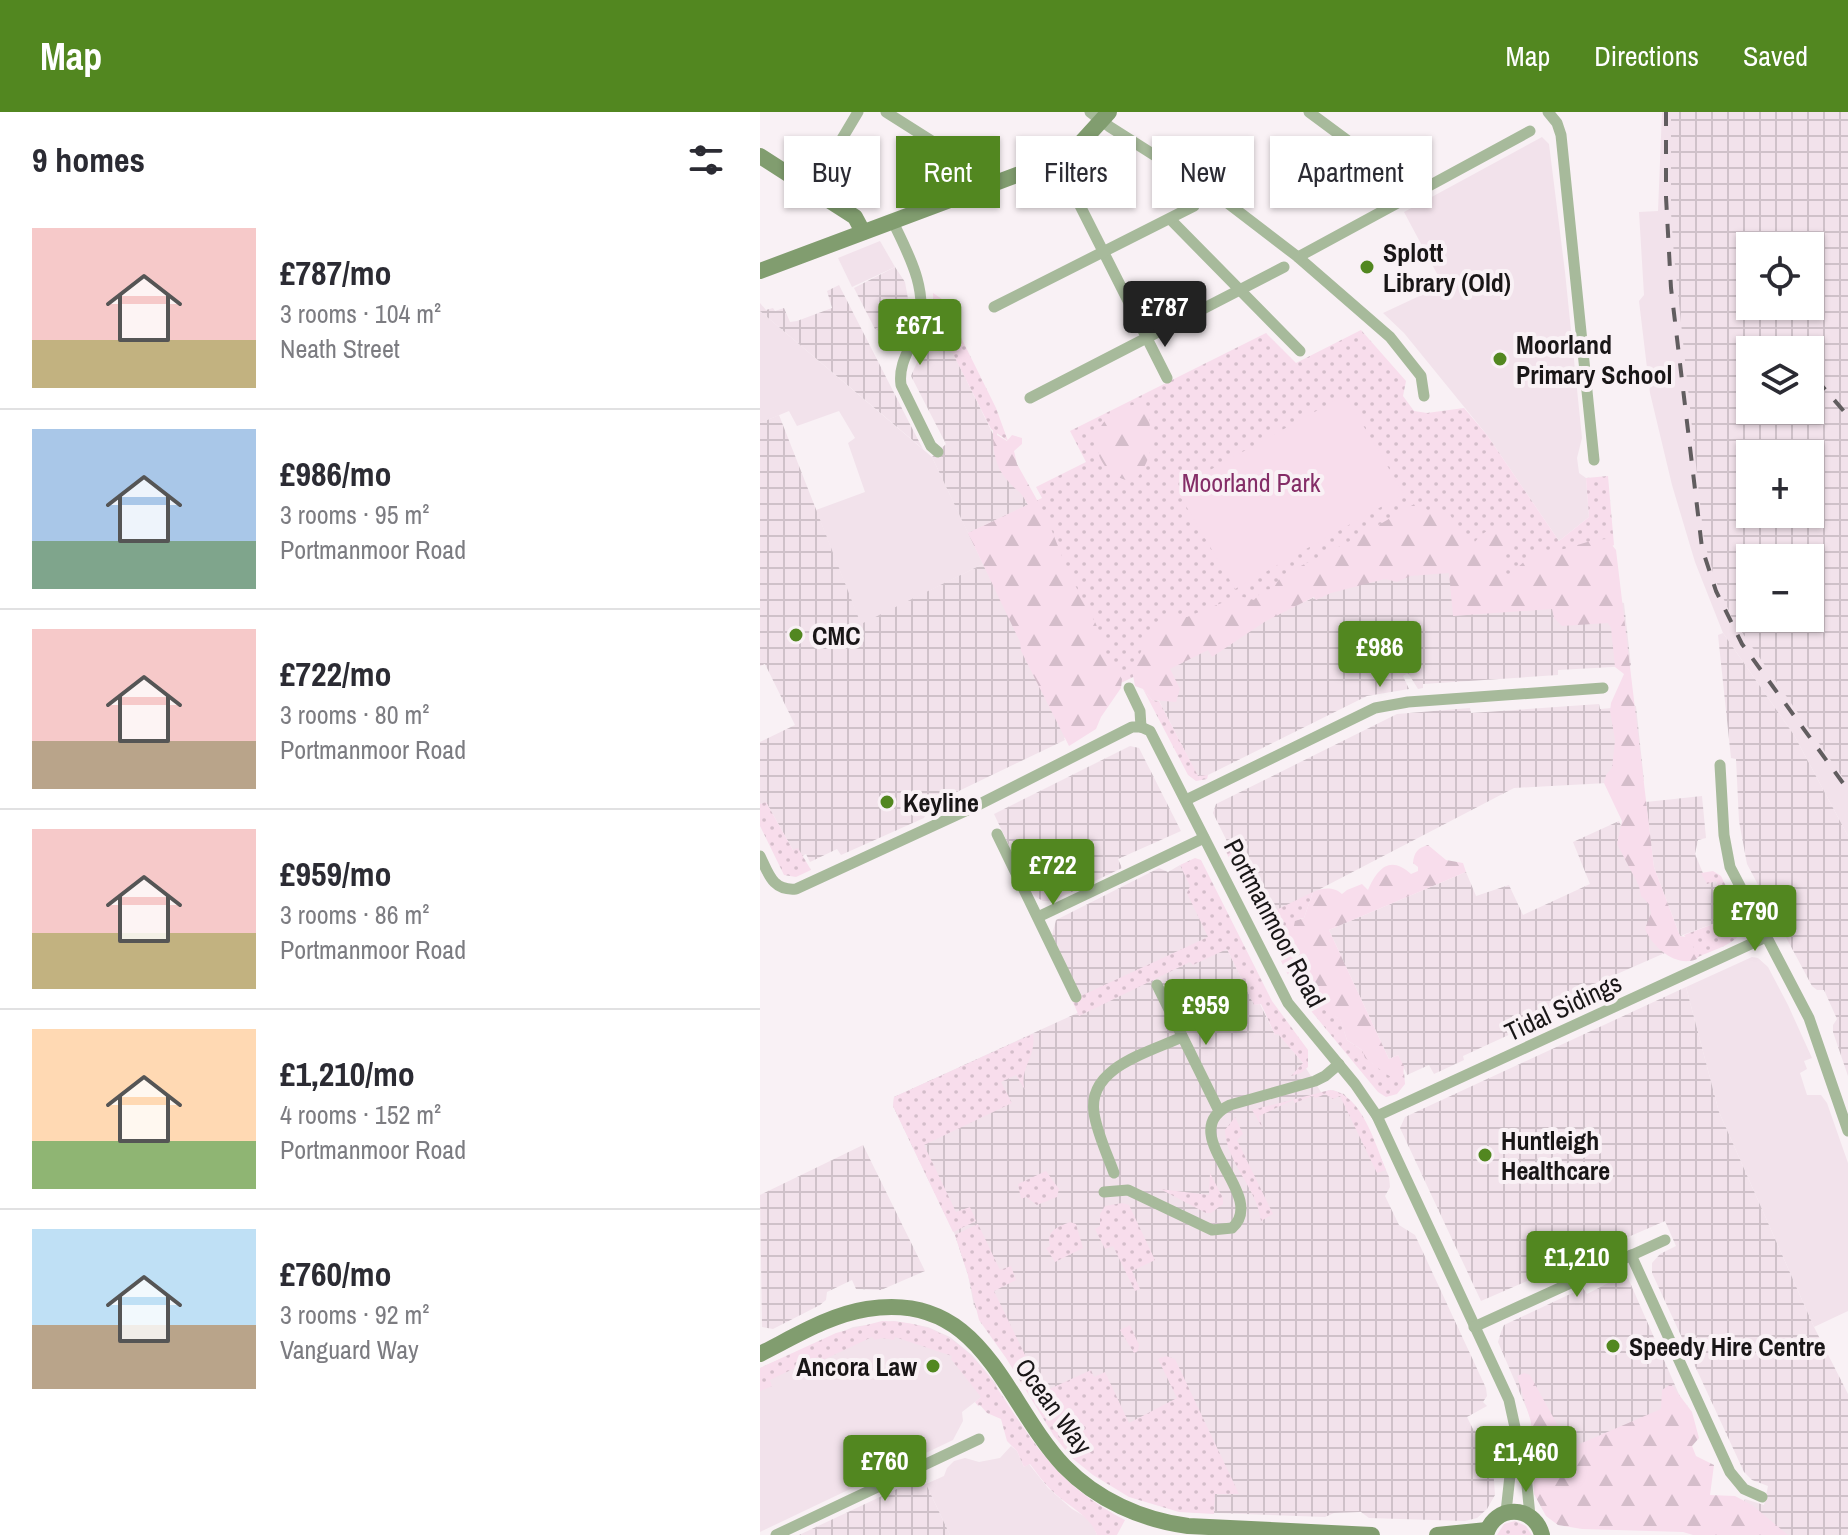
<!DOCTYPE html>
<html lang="en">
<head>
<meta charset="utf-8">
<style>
	:root { --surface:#fff; --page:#f2f2f3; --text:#2b2b33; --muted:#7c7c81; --line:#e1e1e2; --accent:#528720 }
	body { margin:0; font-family:"Archivo Narrow",sans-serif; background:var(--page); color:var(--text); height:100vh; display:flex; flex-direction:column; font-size:30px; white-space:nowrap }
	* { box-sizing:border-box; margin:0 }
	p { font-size:26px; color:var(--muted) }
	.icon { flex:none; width:44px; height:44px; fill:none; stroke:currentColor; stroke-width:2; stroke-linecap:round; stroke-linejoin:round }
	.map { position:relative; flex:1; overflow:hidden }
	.sheet { display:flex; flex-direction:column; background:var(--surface); width:760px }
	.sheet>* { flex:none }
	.top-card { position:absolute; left:24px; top:24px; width:760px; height:72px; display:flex; gap:16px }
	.controls { position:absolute; left:976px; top:120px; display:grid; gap:16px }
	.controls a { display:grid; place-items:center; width:88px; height:88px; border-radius:0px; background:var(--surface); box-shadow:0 2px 6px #0004; font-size:40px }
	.price { position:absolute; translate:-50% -68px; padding:0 18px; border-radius:8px; background:var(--accent); color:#fff; font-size:26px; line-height:52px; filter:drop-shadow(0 2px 4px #0008) }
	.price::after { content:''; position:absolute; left:50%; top:48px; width:24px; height:18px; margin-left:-12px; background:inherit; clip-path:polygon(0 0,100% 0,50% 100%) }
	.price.on { background:#222; color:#fff }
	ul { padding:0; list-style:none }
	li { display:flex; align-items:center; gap:24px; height:200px; padding:0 32px }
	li+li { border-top:2px solid var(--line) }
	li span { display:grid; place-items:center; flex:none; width:224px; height:160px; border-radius:0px; color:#555 }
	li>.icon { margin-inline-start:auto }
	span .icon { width:96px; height:96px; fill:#fffc; stroke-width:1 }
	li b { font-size:34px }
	h2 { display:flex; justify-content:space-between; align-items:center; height:96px; padding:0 32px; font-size:34px }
	.chip { padding:0 28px; border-radius:0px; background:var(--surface); box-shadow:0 2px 6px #0004; font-size:28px; line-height:72px }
	.chip.on { background:var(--accent); color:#fff }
	header { display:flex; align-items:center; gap:48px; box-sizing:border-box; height:112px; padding:0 40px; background:var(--accent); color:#fff }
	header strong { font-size:38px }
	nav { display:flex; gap:44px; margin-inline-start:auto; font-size:28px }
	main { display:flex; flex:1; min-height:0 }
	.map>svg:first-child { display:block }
</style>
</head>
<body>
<header>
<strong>Map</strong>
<nav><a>Map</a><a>Directions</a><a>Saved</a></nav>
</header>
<main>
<section class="sheet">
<h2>9 homes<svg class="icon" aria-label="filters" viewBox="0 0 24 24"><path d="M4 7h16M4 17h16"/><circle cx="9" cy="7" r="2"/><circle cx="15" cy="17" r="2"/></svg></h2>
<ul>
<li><span style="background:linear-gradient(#f6c9c9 70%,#c2b280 0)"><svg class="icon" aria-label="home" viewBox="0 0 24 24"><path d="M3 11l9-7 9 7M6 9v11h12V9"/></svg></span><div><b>£787/mo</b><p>3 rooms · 104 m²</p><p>Neath Street</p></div></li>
<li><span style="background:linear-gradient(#a9c7e8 70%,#7fa58c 0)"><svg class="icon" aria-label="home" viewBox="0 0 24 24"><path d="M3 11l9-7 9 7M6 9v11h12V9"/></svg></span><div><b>£986/mo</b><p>3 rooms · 95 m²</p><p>Portmanmoor Road</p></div></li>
<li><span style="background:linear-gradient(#f6c9c9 70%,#b9a48a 0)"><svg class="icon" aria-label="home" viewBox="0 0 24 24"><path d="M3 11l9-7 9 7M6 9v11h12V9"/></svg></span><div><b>£722/mo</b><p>3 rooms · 80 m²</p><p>Portmanmoor Road</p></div></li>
<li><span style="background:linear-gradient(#f6c9c9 65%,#c2b280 0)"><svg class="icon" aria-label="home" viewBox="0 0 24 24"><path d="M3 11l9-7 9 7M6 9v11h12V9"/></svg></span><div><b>£959/mo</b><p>3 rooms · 86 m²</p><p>Portmanmoor Road</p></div></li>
<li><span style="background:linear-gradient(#ffd9b3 70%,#8fb573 0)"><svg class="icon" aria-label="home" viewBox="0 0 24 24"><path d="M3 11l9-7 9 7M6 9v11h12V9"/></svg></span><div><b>£1,210/mo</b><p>4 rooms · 152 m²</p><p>Portmanmoor Road</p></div></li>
<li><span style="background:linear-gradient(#bfe0f5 60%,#b9a48a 0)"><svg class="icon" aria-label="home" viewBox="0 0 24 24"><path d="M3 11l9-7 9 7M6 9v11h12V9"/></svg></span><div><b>£760/mo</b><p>3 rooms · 92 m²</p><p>Vanguard Way</p></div></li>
</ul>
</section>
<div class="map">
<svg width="1088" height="1423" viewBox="0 0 1088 1423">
	<defs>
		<pattern id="industrial-grid" width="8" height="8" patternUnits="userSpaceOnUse" patternTransform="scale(2)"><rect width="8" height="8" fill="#f2e2eb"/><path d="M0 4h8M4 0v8" fill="none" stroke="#cfc1c9"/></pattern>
		<pattern id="grass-dots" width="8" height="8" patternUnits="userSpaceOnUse" patternTransform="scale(2)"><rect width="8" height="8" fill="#f8ddec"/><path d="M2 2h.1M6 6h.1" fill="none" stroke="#d4bdca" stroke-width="1.8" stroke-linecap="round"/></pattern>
		<pattern id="forest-firs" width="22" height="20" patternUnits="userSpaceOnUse" patternTransform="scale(2)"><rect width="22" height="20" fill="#f8ddec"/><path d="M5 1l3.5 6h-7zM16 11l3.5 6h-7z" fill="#d4bdca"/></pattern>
	</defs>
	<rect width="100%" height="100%" fill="#f9f1f5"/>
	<g fill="#f2e2eb" fill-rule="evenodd">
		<path d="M902,0H933L990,134V194H1029L1088,283V724L1034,623L963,521L935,450L912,373L890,281L879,189L884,183L879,100L898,99ZM990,238H1050V298H990ZM990,342H1050V402H990ZM990,446H1050V506H990Z"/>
		<polygon points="782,25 789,32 805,160 822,326 817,346 819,361 826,366 829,405 799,429 727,323 644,221 623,201 683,173 644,100"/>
		<polygon points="120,129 135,155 92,175 78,146"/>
		<polygon points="0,199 172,345 223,452 101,513 56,398 105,380 88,331 95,326 79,299 37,314 29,299 0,311"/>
		<polygon points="992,845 998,846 1008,855 1028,893 1052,946 1044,949 1047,957 1040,961 1047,983 1061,983 1067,991 1088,1051 1088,1199 1054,1215 959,1000 926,875"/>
		<polygon points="134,1209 168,1215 190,1225 212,1243 237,1273 202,1300 203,1309 193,1328 0,1420 0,1256 93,1215"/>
		<polygon points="251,1334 257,1339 264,1355 269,1352 288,1376 312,1397 331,1408 337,1423 190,1423 166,1372 184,1364 187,1356 194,1349 205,1346 219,1350 240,1346"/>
	</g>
	<g fill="url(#industrial-grid)" fill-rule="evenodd">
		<path d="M911,0H1088V673L972,506L955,467L944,429L914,144L911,100ZM990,134H1050V194H990ZM1050,238V298H990V238ZM990,342H1050V402H990ZM990,446H1050V506H990Z"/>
		<polygon points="135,155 145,170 150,198 115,217 94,176"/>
		<polygon points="79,173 153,318 163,337 0,199 0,191 6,198 13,196 15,199 24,196 30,210 37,209 72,196 67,179"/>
		<polygon points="185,225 268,393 208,421 172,345 186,332 151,264 163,237"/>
		<polygon points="19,303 101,512 223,452 310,623 304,626 305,628 178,689 182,697 176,695 167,699 164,706 81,743 77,737 50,750 46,742 42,744 33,738 6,690 0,692 0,630 35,613 5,552 0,554 0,311"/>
		<polygon points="689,457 864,491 871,554 798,558 798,563 663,572 663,576 658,577 648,561 643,564 649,577 607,584 448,663 438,665 385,561 582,473"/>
		<polygon points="963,521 1034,623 1088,724 1088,964 1073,920 1073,913 1077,907 1064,878 1057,878 1052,874 987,752 979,709 976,647 971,646 958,523"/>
		<polygon points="839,592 840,597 876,594 884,669 754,676 508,804 504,804 453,701 456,692 637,602 710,596 711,601"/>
		<polygon points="370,634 379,636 421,719 358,747 362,756 293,789 283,789 276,785 271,780 234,702"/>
		<polygon points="942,684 946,726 938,728 935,742 945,766 956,769 969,806 920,824 894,755 886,690"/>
		<polygon points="859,709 914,837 793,890 795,896 778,904 779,909 703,944 704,948 674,962 669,953 647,963 638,943 629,947 569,818 706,760 716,784 749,773 763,803 830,772 813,730"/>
		<polygon points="420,753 467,837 494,893 500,892 515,923 518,921 542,950 561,980 573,978 584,982 606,1012 629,1065 630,1075 625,1084 639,1113 655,1123 726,1276 727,1284 723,1290 727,1294 707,1305 713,1317 727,1330 732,1341 735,1383 727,1397 717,1406 705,1409 609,1406 601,1400 574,1401 565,1405 430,1400 362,1379 214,1194 208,1163 195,1123 133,994 134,985 326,897 292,823 296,808 399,756 408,760"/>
		<polygon points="926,875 959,1000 1054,1215 1088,1282 1088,1423 1018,1423 981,1399 985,1387 1004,1393 1008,1374 992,1368 984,1360 892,1161 892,1151 900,1142 916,1134 905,1109 721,1189 640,1016 645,1005"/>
		<polygon points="103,1033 165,1159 121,1178 96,1177 92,1168 67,1180 66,1188 60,1193 13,1217 2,1215 0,1083"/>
		<polygon points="860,1162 868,1166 925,1296 790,1351 738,1230 741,1220 744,1213 823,1176 827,1182 854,1168 853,1163"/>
		<polygon points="154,1369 166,1372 190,1423 39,1423"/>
	</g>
	<g fill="url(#grass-dots)">
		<polygon points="173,181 182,187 236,296 248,329 231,317 185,226 163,237 167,226 175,228 181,205 174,203"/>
		<polygon points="150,198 148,208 141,205 133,220 140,224 135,231 129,229 134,223 129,217 123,223 116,217"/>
		<polygon points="601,218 646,269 643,284 654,299 667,301 704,296 727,323 799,429 829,405 826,366 848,364 854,433 728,495 681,416 299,601 208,421 282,386 276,375 326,350 310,319 506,221 536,251"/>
		<polygon points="383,577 392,588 399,589 438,664 448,663 447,667 436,669 428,663"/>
		<polygon points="6,690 33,738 38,736 51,758 36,765 24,763 0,714 0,692"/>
		<polygon points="463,734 469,734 504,804 553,780 544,806 539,807 533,819 525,815 515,818 540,840 539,848 547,872 558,878 576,905 580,906 587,928 602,938 612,951 623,958 643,964 644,959 645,972 637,982 626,985 618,980 547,894 527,861"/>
		<polygon points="435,746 441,748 512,889 548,938 548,955 541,961 531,964 543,951 518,922 515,923 501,892 494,893 467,837 433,853 430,850 319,904 312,888 448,825 427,781 430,774 420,753"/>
		<path d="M953,759L961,764L985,813C981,831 953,838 938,845V842L924,823L969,806L956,769L947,772L941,761Z"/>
		<path d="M273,922C277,945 258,957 265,978L256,963L241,970L252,991L164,1033L196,1100L210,1095L216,1109L193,1120L133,994L134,985Z"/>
		<path d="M570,978C602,982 615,1032 626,1058L617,1061L580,984L573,987L565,982L556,986L552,984L535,991L533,988L499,1004L502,1015L492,998Z"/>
		<path d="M475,1005L483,1022L477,1028L513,1102L501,1109C497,1076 466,1050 465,1018Z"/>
		<polygon points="286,1059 299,1077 297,1085 277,1093 266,1085 261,1087 258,1072"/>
		<polygon points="450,1061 463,1086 463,1092 451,1101 446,1101 400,1077 449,1083"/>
		<polygon points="362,1091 369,1093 395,1148 372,1159 380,1177 375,1179 353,1134 345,1137 335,1117 340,1114 340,1102 345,1094"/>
		<path d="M310,1110L316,1112L323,1136L295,1150L286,1136L290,1134C286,1118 298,1115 310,1110Z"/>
		<polygon points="218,1112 240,1158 251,1154 256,1168 234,1179 283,1280 331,1258 334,1265 345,1260 369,1311 417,1286 398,1247 406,1244 415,1247 479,1382 455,1382 454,1402 419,1400 369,1385 333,1363 312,1346 294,1324 246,1246 219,1208 208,1163 195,1123"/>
		<path d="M122,1209C220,1209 235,1287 288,1348C310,1374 334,1392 365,1408L357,1423H337C329,1402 307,1394 291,1378C283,1370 277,1361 270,1352L264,1355L257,1339L247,1329L241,1307L227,1301L220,1293L218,1294L215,1290L221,1285L191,1247L192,1244L135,1225L134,1228L122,1226L115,1228L112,1225L63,1248L61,1249L58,1245L10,1268L12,1274L0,1279V1256L76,1221Z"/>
		<polygon points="370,1213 379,1233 378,1239 374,1241 360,1218"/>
		<polygon points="755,1409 766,1414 772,1423 737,1423 744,1412"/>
	</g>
	<g fill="url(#forest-firs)">
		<path d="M380,291L391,299C388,312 391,319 391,332C391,345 383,358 375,369C341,369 323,325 350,304C359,297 370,293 380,291Z"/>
		<path d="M233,316L237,319V323L247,329L252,323L262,326V332L254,339L257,352L286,404L309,462L336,512L346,543L362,567L361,576L341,605L336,617L309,634L261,539L260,530L208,421L268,393C259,376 258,381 248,369C233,353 233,333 233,316Z"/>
		<path d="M656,391L674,402L688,399L706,431H714C724,419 732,413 748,418L753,432C745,444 739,451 748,464L775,440L804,437L834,428L847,427L856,438L894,755L920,824L926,825L939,843L937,847C917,856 893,836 885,817L891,801L889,792L881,784L879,774L857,732L862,709L844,671L846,663L852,656L855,628L850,599L851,591L864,562L855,555L851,516L848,511L802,514L794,506L792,497L693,504L689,461L650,464L637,470L625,467L571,481L556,488L554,485L506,509L452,545L448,538L410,557L420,577L416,590L392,588L383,577L375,574L372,558L394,513L401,506L427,505L479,484L494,488L503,478L513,477L521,464L600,424Z"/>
		<path d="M668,733L686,748L703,751L706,760L569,818L629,947L638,943L644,954L643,964L637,967C626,964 615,953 605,946L602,938L587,928L580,907L568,901L563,896C565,880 552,876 541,868L538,857L540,840L527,830L521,833L511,825L510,821L525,814L533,818L535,809L544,806L553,780C562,775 575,775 582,782L587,778L602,772L608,778C617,758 629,742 651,762L658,759V755L653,751C654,740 658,736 668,733Z"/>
		<polygon points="764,1261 770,1263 810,1336 901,1297 902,1278 911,1272 932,1300 939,1326 932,1334 936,1344 954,1353 950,1383 975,1384 992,1393 1028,1423 933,1423 923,1420 822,1417 798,1413 786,1404 774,1382 771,1310 757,1264"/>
	</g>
	<polygon fill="#f8ddec" points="585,283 644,382 475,477 416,377"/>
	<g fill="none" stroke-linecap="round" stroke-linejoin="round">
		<g stroke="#a7ba9b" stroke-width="11">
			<polyline points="126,0 238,71"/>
			<polyline points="330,0 350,15 457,83 538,145 630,225 661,264 664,284"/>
			<polyline points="549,0 657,80"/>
			<polyline points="788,0 797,11 801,23 834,348"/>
			<polyline points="297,48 407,266"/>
			<polyline points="52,77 98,0"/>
			<polyline points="410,107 540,239"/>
			<path d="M133,110C149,143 170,181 157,218C150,237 138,252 141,273L171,334L178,340"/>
			<polyline points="538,145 770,19"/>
			<polyline points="234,195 434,94"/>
			<polyline points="270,286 524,155"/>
			<polyline points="369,576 380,599 381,615"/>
			<polyline points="381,615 390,619 528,891 595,972 617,1004 749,1288 756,1320 758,1347 765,1353 770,1404"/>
			<polyline points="960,653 964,723 970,755 1049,906 1088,1019"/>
			<polyline points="426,688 615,596 648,590 843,576"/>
			<polyline points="237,722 316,885"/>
			<path d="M0,744C9,763 13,779 36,777L214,695L372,615H381"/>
			<polyline points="278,805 444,726"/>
			<polyline points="397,873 459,999"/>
			<polyline points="617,1004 1006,825"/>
			<path d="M354,1061C347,1042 337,1021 334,1001C327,955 390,940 422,925"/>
			<path d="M344,1080L368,1078L452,1118L472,1116C510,1083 411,1021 470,993L555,969L565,964L579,952"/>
			<polyline points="871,1143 970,1360 984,1377 1002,1385"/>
			<polyline points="714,1215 905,1128"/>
			<polyline points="746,1400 751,1354 758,1347"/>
			<polyline points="16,1423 219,1327"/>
		</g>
		<g stroke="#819d6f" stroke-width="16">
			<polyline points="0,44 95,105 103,120"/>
			<polyline points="0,159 297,48 319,33 349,0"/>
			<path d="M0,1242C34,1225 69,1203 107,1197C223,1178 243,1289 304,1354C337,1388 382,1408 428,1414L612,1423"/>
			<polyline points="677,1423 727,1418"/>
			<path d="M726,1423C734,1392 774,1392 782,1423"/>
		</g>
		<g stroke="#615d5f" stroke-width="4" stroke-dasharray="14 14" stroke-linecap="butt">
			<polyline points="906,0 906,85 911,176 942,436 956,479 982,532 1088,678"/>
			<polyline points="1056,267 1088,304"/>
		</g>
	</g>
	<g fill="#528720" stroke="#f9f1f5" stroke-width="3">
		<circle cx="607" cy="155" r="8"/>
		<circle cx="740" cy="247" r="8"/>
		<circle cx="36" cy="523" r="8"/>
		<circle cx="127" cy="690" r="8"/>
		<circle cx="725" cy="1043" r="8"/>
		<circle cx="853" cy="1234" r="8"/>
		<circle cx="173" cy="1254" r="8"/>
	</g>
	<g text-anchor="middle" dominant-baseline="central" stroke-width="8" stroke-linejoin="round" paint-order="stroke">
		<g font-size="26" font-weight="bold" fill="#191617" stroke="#f9f1f5" text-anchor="start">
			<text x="623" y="140">Splott<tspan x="623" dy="30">Library (Old)</tspan></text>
			<text x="756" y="232">Moorland<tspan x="756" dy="30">Primary School</tspan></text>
			<text x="52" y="523">CMC</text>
			<text x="143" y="690">Keyline</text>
			<text x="741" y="1028">Huntleigh<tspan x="741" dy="30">Healthcare</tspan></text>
			<text x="869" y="1234">Speedy Hire Centre</text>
			<text x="157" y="1254" text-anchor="end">Ancora Law</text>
		</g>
		<g font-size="26" fill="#842d67" stroke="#f9f1f5">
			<text x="491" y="370">Moorland Park</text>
		</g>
		<g font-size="26" fill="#191617" stroke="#f9f1f5">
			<text transform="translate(515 811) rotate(62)">Portmanmoor Road</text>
			<text transform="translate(803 895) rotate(-25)">Tidal Sidings</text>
			<text transform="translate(294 1294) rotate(54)">Ocean Way</text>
		</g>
	</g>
</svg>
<div class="controls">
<a><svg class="icon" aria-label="locate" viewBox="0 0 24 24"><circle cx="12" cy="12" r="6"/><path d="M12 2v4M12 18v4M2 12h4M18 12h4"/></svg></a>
<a><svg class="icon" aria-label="layers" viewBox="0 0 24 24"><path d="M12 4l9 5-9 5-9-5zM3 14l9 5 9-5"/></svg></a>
<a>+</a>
<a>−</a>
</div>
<b class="price on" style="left:405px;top:237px">£787</b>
<b class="price" style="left:160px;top:255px">£671</b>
<b class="price" style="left:620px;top:577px">£986</b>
<b class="price" style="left:293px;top:795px">£722</b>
<b class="price" style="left:995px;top:841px">£790</b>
<b class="price" style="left:446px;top:935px">£959</b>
<b class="price" style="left:817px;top:1187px">£1,210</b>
<b class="price" style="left:766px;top:1382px">£1,460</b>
<b class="price" style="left:125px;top:1391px">£760</b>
<div class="top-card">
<a class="chip">Buy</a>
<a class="chip on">Rent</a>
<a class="chip">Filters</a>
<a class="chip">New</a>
<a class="chip">Apartment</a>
</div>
</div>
</main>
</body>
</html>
